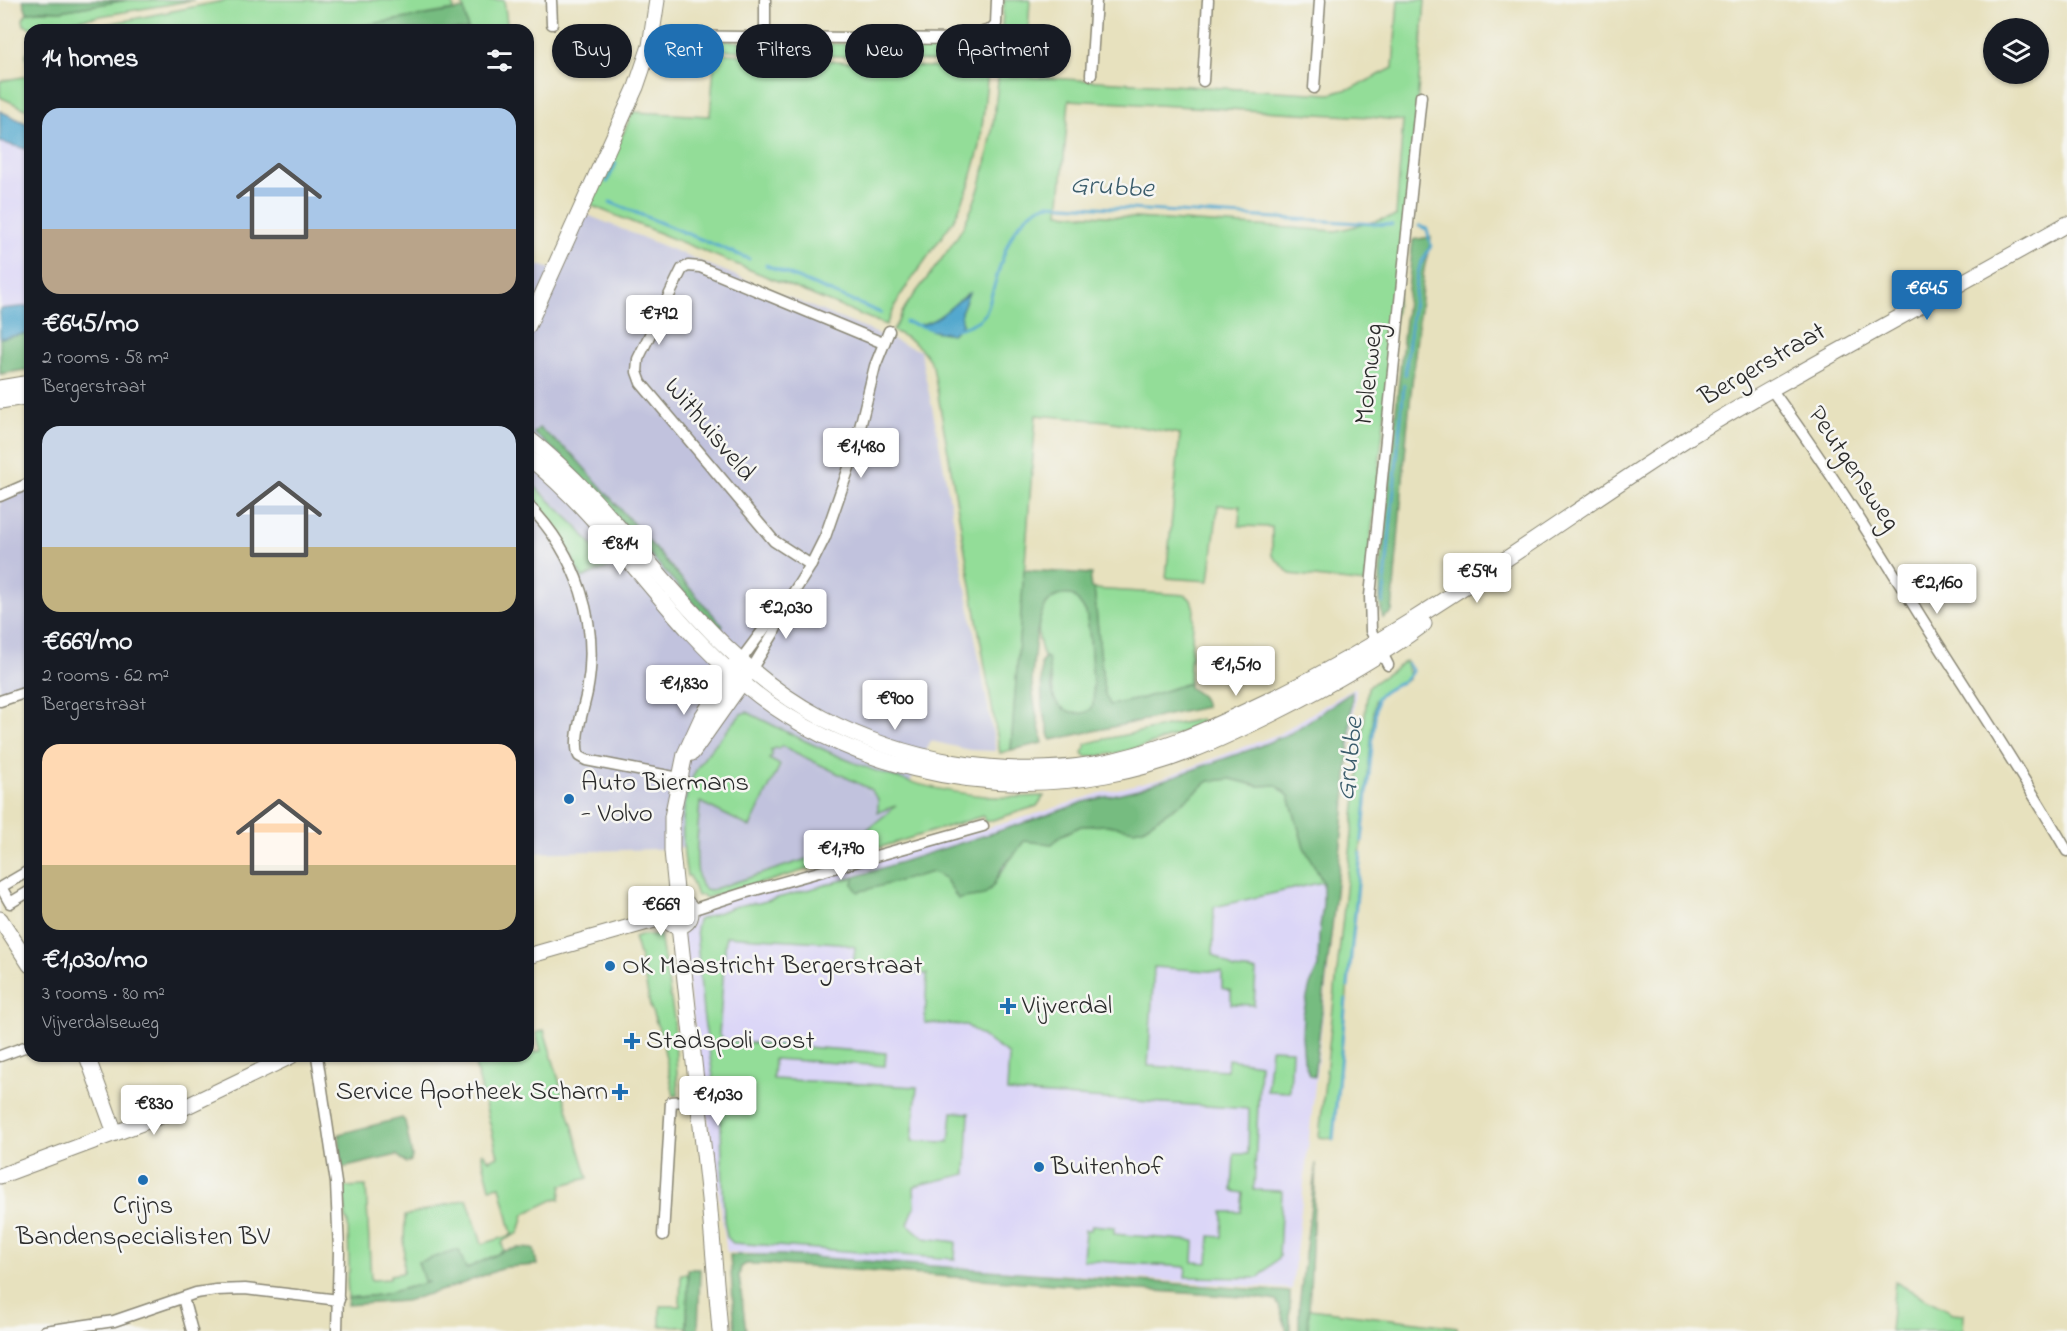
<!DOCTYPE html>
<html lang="en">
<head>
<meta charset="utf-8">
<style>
	:root { --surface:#171b24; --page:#242831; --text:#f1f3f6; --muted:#9ea1a6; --accent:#1f6fb2 }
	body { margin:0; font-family:"Indie Flower",sans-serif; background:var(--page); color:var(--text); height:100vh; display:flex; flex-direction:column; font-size:22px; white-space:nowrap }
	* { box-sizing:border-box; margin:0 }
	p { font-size:20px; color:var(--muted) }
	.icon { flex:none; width:33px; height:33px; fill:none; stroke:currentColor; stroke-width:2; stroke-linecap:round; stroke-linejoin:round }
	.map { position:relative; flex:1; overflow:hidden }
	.details { position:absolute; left:24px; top:24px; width:510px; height:1038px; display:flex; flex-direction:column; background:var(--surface); border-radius:18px; box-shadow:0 2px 4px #0004 }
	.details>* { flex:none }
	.guide { position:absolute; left:552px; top:24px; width:570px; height:54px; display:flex; gap:12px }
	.controls { position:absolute; left:1983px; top:18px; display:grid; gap:12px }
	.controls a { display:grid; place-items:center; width:66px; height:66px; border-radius:50%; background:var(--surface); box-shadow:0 2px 4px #0004; font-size:30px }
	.price { position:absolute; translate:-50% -51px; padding:0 14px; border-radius:6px; background:#fff; color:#222; font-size:20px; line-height:39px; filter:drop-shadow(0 2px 3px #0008) }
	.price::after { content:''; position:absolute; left:50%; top:36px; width:18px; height:14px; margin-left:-9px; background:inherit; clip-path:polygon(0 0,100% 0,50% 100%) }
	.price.selected { background:var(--accent); color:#fff }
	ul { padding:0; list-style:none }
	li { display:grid; align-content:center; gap:12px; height:318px; padding:0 18px }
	li span { display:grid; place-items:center; height:186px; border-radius:18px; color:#555 }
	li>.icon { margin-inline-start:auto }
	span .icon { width:108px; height:108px; fill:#fffc; stroke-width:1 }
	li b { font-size:26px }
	h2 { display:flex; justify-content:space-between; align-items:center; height:72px; padding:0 18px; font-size:26px }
	.pill { padding:0 21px; border-radius:27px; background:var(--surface); box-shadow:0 2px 4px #0004; font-size:21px; line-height:54px }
	.pill.selected { background:var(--accent); color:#fff }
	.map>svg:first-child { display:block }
</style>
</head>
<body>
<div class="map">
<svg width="2067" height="1331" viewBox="0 0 2067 1331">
	<rect width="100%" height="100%" fill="#f6f6f2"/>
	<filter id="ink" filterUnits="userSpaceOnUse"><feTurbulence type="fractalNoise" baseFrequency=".0167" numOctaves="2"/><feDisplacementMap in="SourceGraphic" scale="12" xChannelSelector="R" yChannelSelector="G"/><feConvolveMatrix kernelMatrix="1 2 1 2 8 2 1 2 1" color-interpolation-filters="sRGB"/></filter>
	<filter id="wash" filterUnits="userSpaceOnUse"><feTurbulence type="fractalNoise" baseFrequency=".008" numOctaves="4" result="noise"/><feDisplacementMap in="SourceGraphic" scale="24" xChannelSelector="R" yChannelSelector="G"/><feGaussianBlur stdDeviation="1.35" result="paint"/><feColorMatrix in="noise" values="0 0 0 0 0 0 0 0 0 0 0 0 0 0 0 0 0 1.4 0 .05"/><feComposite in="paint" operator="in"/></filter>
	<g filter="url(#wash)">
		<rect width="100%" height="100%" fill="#e7e1be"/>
		<g fill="#dbd6f7">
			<polygon points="0,142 30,150 30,306 0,309"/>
			<polygon points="1351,689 1356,689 1338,881 1292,1289 727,1252 678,914 895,847 950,839 1043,812 1097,794 1162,778 1279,734"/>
		</g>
		<g fill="#c1c2dd">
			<polygon points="585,214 920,351 936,426 996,751 970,750 931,741 898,805 847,846 711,890 696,890 687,848 528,853 528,261 559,272"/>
			<polygon points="30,486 30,687 0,697 0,500"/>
		</g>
		<g fill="#93dd98" stroke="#5f8462" stroke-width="1.5" fill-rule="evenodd">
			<path d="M127,0H194L59,23C45,28 39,32 24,25L23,19L26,14L31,11H60Z"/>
			<polygon points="228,0 452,0 454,10 359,26 360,30 78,30"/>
			<polygon points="462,0 504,0 508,30 468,30"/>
			<polygon points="1004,0 1030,0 1026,65 999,63"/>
			<path d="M1398,0H1425L1416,119L1377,487L1365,583L1290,574L1272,555V527L1239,526L1240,506L1218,505L1209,581L1166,578L1180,434L1107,421L1036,415L1011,750L1000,753L933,366C923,348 912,339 893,331C898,322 902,311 908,303C927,277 949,253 964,225C989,176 994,124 999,70L1010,76L1330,94L1355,87L1393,68ZM1069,100L1370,117L1403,121L1396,216L1336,231L1059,213ZM966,294H968L961,312L962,325L952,334L922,324C941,320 953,307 966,294Z"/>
			<polygon points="988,38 985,64 726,50 715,48 714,45 716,41 841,44 957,43"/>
			<polygon points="30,49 30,111 0,97 0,81 29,76 26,54"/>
			<polygon points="715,53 988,71 980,146 969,186 955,218 900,296 886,325 590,205 633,112 710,116"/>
			<polygon points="528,480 575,525 610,567 582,578 562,537 528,498"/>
			<polygon points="1094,589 1186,595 1191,600 1194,609 1189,683 1140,699 1110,705 1104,692"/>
			<path d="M1067,594L1074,596L1086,612L1090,639L1094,700C1094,705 1094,710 1089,712C1081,716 1064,711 1058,705C1051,697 1054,688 1051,678C1044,655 1030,630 1045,607C1051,598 1057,595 1067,594Z"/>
			<polygon points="1406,661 1409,679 1386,690 1375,700 1333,1139 1319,1137 1368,687"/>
			<path d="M747,712C825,752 895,787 984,796C1003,799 1024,796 1044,796L1037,806L986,822L983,816L769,881L705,898L703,895L697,896L690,876H687C681,842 679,804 695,772C706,751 726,733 741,714ZM782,746L870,789L878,799V812L896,806L847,846L711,890L704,889C691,876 699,820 700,802L750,827L780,765L769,759L772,756L771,750L776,748L779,749Z"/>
			<path d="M1201,719L1202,724C1167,740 1126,754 1087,757L1083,753L1086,744L1096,741Z"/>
			<path d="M1231,779L1258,786L1276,785L1289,796L1304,847L1323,882L1214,907L1213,954L1234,969L1256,971L1254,1005L1231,1004V991L1222,988V972L1154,967L1148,1066L1227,1070L1228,1059L1260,1064L1254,1190L1282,1191L1279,1257L1258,1278L1185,1277L1186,1267L1083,1260L1085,1230H1091L1092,1225L1114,1227V1234L1194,1241L1193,1262L1208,1263L1210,1236L1222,1237L1223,1212H1241L1243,1193L1232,1191L1234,1154H1248L1249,1109L1007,1092L1009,1055L966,1025L925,1023L927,974L853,969L855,947L839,943L726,936L719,1035L726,1041L886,1053L885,1066L774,1059L773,1079L917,1087L912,1141L949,1142L952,1112L969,1113L966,1174L914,1186L915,1206L908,1224L924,1238L956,1242L955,1259L733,1243L727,1237L724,1220L721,1126L703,1013L696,928L698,920C718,913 738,903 759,903L854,877L853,885L933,872L945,878L958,899L993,886C1002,868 1013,857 1024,841L1052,844L1062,835L1081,826L1108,825L1134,829L1143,828L1183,802L1209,781Z"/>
			<polygon points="641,935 660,935 674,1018 678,1095 674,1096 661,1035 650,1006 643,968 634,937"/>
			<polygon points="528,1028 535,1053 541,1051 536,1033 544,1030 588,1178 562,1185 560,1199 557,1198 524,1214 519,1233 504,1240 502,1244 504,1251 466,1269 418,1262 425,1283 381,1295 348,1298 347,1277 349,1271 348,1222 346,1219 344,1187 366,1186 371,1280 390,1279 390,1275 403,1273 405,1216 467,1199 482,1244 512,1235 500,1186 490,1188 481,1153 483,1153 489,1160 498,1156 473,1056 528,1056"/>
			<polygon points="1271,1049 1292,1050 1290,1092 1267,1091"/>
			<polygon points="681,1274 688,1274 687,1327 660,1326 660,1306 680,1306"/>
			<polygon points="1895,1282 1952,1313 1964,1314 1963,1331 1890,1331"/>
			<polygon points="1309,1309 1457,1327 1457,1331 1308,1331"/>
		</g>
		<g fill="#76bc80" stroke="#507456" stroke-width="1.5">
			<polygon points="23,0 127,0 60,11 41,10 27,13"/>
			<polygon points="464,9 468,30 360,30 359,26"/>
			<path d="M1431,237C1430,252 1423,264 1423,279L1407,431L1392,612L1383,618L1380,605V570L1413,240Z"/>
			<polygon points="30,333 30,369 0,374 0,338"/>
			<polygon points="539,428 572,454 723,626 718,631 566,460 534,433"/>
			<path d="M1024,570L1092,574L1090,581L1091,588L1094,589L1104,692L1110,705L1140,699L1189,683V687C1199,696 1202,692 1206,707L1051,740L1042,706L1041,663L1045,657L1048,658C1050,669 1050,691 1055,700C1062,713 1092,722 1094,700L1090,639L1086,612L1074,596C1042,588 1038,622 1035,646C1034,658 1032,671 1032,683C1033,703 1038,723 1043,743L1011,750Z"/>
			<path d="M1352,692C1347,821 1329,949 1314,1077L1309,1075L1304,1060L1302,1036L1303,1015L1310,985L1318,967L1319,935L1323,904V882L1304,847L1289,796L1276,785L1259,786L1231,779L1209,781L1183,802L1143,828L1134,830L1108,825L1081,826L1062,835L1052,844L1024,841L1014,855L1003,866L993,886L984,895L958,899L945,878L933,872L858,892L853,885L854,877L1030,821L1084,802L1138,789L1255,748L1291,733Z"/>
			<polygon points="402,1118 405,1121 412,1156 411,1161 406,1163 397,1155 342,1168 339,1134"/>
			<polygon points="1316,1163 1308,1331 1299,1331 1299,1306"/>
			<polygon points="518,1248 534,1249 537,1265 506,1267 453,1287 405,1301 347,1305 348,1298 380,1295 429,1282 424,1281 418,1262 459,1250 466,1269 504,1251"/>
			<polygon points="730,1255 782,1255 1290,1292 1290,1331 1287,1331 1279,1306 1276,1301 1257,1298 766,1264 746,1264 741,1267 739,1276 746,1331 735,1331"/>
			<polygon points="688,1269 700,1269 698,1331 687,1331"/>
		</g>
		<g fill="#52a8ce" stroke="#3e6a7c" stroke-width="1.5">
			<polygon points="0,111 30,125 30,150 0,142"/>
			<path d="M969,293L961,312L962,325L952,334L933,331L921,325C942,319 952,304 969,293Z"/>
			<polygon points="30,306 30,333 0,338 0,309"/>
		</g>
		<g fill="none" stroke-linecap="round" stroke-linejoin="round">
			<g stroke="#52a8ce" stroke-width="3">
				<polyline points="607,182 616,163"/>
				<polyline points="610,202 749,259"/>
				<polyline points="766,265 881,313"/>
				<polyline points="905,322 932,329"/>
				<path d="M956,329C964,328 979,322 984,315C988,310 990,299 992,293C1003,258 1009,217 1048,204L1392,225"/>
				<polyline points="1405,375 1416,283 1420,265 1431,246 1427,229 1419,226"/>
				<polyline points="1383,603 1404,385"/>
				<path d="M1362,841L1377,698C1387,685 1407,686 1412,670L1408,664"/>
				<polyline points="1348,987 1361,853"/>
				<polyline points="1333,1139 1346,999"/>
			</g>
		</g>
	</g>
	<g filter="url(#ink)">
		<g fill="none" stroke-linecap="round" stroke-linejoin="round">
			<g stroke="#898674" stroke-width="13">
				<g id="street">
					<polyline points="551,0 552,24"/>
					<polyline points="652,36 960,39 990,30 996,24 997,0"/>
					<polyline points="765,37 765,0"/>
					<polyline points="1091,75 1096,0"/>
					<polyline points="1203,81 1208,0"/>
					<polyline points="1314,88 1320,0"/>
					<path d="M1771,389C1826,464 1875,543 1924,622C1972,698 2022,773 2067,851"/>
					<polyline points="0,496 30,483"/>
					<path d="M528,505C577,554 600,624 587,692C584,708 572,741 579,756L586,760L679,778"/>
					<polyline points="811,565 774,541 641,383 637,372 638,359 682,269 688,266 700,267 883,343"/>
					<polyline points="740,661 785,601"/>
					<polyline points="1388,665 1371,631 1370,596 1421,96"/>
					<polyline points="751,670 773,634 792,595 811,565 825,537 853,456 875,366 889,331"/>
					<polyline points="0,701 30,691"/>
					<polyline points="30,870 1,887 10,903 30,891"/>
					<polyline points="691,910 744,893 983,826"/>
					<polyline points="0,1056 30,1045"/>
					<polyline points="317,1056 336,1183 339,1250 337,1331"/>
					<polyline points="663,1235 671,1102 699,1100"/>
					<polyline points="183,1298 192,1331"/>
					<polyline points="45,1331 114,1321 196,1293 216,1290 245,1289 339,1300"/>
				</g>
			</g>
			<g stroke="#898674" stroke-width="17">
				<g id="secondary">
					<polyline points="528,326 636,87 650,46 657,0"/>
					<polyline points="0,388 30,383"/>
					<polyline points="0,401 30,396"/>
					<path d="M528,438C635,522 698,653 822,718C904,761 1003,779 1095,764C1152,754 1205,731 1257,706C1411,633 1545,529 1688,438C1726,414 1766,392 1805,370C1892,321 1980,273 2067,224"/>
					<path d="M528,457C610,522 663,616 743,683C841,766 981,798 1106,775C1166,765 1220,740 1274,713C1326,687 1377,659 1424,624"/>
					<polyline points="692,753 747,675"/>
					<circle cx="678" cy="913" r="13"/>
					<polyline points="677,900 672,851 672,817 685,754 702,717 736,665"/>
					<polyline points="0,919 30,965"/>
					<polyline points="679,926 709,1199 720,1331"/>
					<polyline points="528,956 665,917"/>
					<polyline points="87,1056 115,1133"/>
					<polyline points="0,1176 185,1107 291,1056"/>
				</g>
			</g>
			<use href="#street" stroke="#fff" stroke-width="10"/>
			<use href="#secondary" stroke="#fff" stroke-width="15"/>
		</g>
	</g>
	<g fill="#1f6fb2" stroke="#f6f6f2" stroke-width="2">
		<circle cx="569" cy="799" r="6"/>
		<circle cx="610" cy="966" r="6"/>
		<path d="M1005 997h6v6h6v6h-6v6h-6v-6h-6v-6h6z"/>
		<path d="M629 1032h6v6h6v6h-6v6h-6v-6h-6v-6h6z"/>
		<path d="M617 1083h6v6h6v6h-6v6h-6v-6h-6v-6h6z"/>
		<circle cx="1039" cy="1167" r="6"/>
		<circle cx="143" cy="1180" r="6"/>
	</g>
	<g text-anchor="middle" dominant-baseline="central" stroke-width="5" stroke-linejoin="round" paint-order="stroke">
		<g font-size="27" fill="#2b2b2b" stroke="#f6f6f2">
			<text transform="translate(1763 365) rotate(-30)">Bergerstraat</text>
			<text transform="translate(1370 374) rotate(-84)">Molenweg</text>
			<text transform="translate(709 430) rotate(50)">Withuisveld</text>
			<text transform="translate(1853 469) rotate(56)">Peutgensweg</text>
		</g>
		<g font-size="27" fill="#2b2b2b" stroke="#f6f6f2" text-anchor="start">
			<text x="581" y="783">Auto Biermans<tspan x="581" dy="31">- Volvo</tspan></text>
			<text x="622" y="966">OK Maastricht Bergerstraat</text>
			<text x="1022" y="1006">Vijverdal</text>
			<text x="646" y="1041">Stadspoli Oost</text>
			<text x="608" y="1092" text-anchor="end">Service Apotheek Scharn</text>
			<text x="1051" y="1167">Buitenhof</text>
			<text x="143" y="1206" text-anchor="middle">Crijns<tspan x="143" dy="31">Bandenspecialisten BV</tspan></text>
		</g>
		<g font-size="28" font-style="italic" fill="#3b5d6c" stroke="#f6f6f2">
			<text transform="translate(1112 188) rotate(3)">Grubbe</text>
			<text transform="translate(1351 759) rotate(-84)">Grubbe</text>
		</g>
	</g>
</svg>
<div class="controls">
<a><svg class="icon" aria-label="layers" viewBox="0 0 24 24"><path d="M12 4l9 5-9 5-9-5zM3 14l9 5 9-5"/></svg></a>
</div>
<b class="price selected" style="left:1927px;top:321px">€645</b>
<b class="price" style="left:659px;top:346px">€792</b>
<b class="price" style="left:861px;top:479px">€1,480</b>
<b class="price" style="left:620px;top:576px">€814</b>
<b class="price" style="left:1477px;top:604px">€594</b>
<b class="price" style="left:1937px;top:615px">€2,160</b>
<b class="price" style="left:786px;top:640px">€2,030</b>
<b class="price" style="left:1236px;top:697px">€1,510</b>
<b class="price" style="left:684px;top:716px">€1,830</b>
<b class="price" style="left:895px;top:731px">€900</b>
<b class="price" style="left:841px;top:881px">€1,790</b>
<b class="price" style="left:661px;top:937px">€669</b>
<b class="price" style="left:718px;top:1127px">€1,030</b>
<b class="price" style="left:154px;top:1136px">€830</b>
<div class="guide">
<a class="pill">Buy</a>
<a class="pill selected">Rent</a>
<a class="pill">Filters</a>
<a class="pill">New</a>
<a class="pill">Apartment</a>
</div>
<section class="details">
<h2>14 homes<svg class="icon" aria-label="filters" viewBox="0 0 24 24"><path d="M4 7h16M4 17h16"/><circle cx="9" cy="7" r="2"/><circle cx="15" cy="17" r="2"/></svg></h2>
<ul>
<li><span style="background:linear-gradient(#a9c7e8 65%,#b9a48a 0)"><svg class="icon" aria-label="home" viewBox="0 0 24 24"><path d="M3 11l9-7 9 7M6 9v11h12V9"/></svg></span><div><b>€645/mo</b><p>2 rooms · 58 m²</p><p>Bergerstraat</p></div></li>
<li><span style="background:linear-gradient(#c9d6e8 65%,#c2b280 0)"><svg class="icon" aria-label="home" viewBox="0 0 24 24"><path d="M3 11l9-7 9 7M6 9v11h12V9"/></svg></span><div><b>€669/mo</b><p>2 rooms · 62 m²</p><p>Bergerstraat</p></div></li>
<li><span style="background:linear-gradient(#ffd9b3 65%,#c2b280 0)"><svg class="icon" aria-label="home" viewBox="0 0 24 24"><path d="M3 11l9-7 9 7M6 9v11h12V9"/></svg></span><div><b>€1,030/mo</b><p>3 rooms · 80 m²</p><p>Vijverdalseweg</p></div></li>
</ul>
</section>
</div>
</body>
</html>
